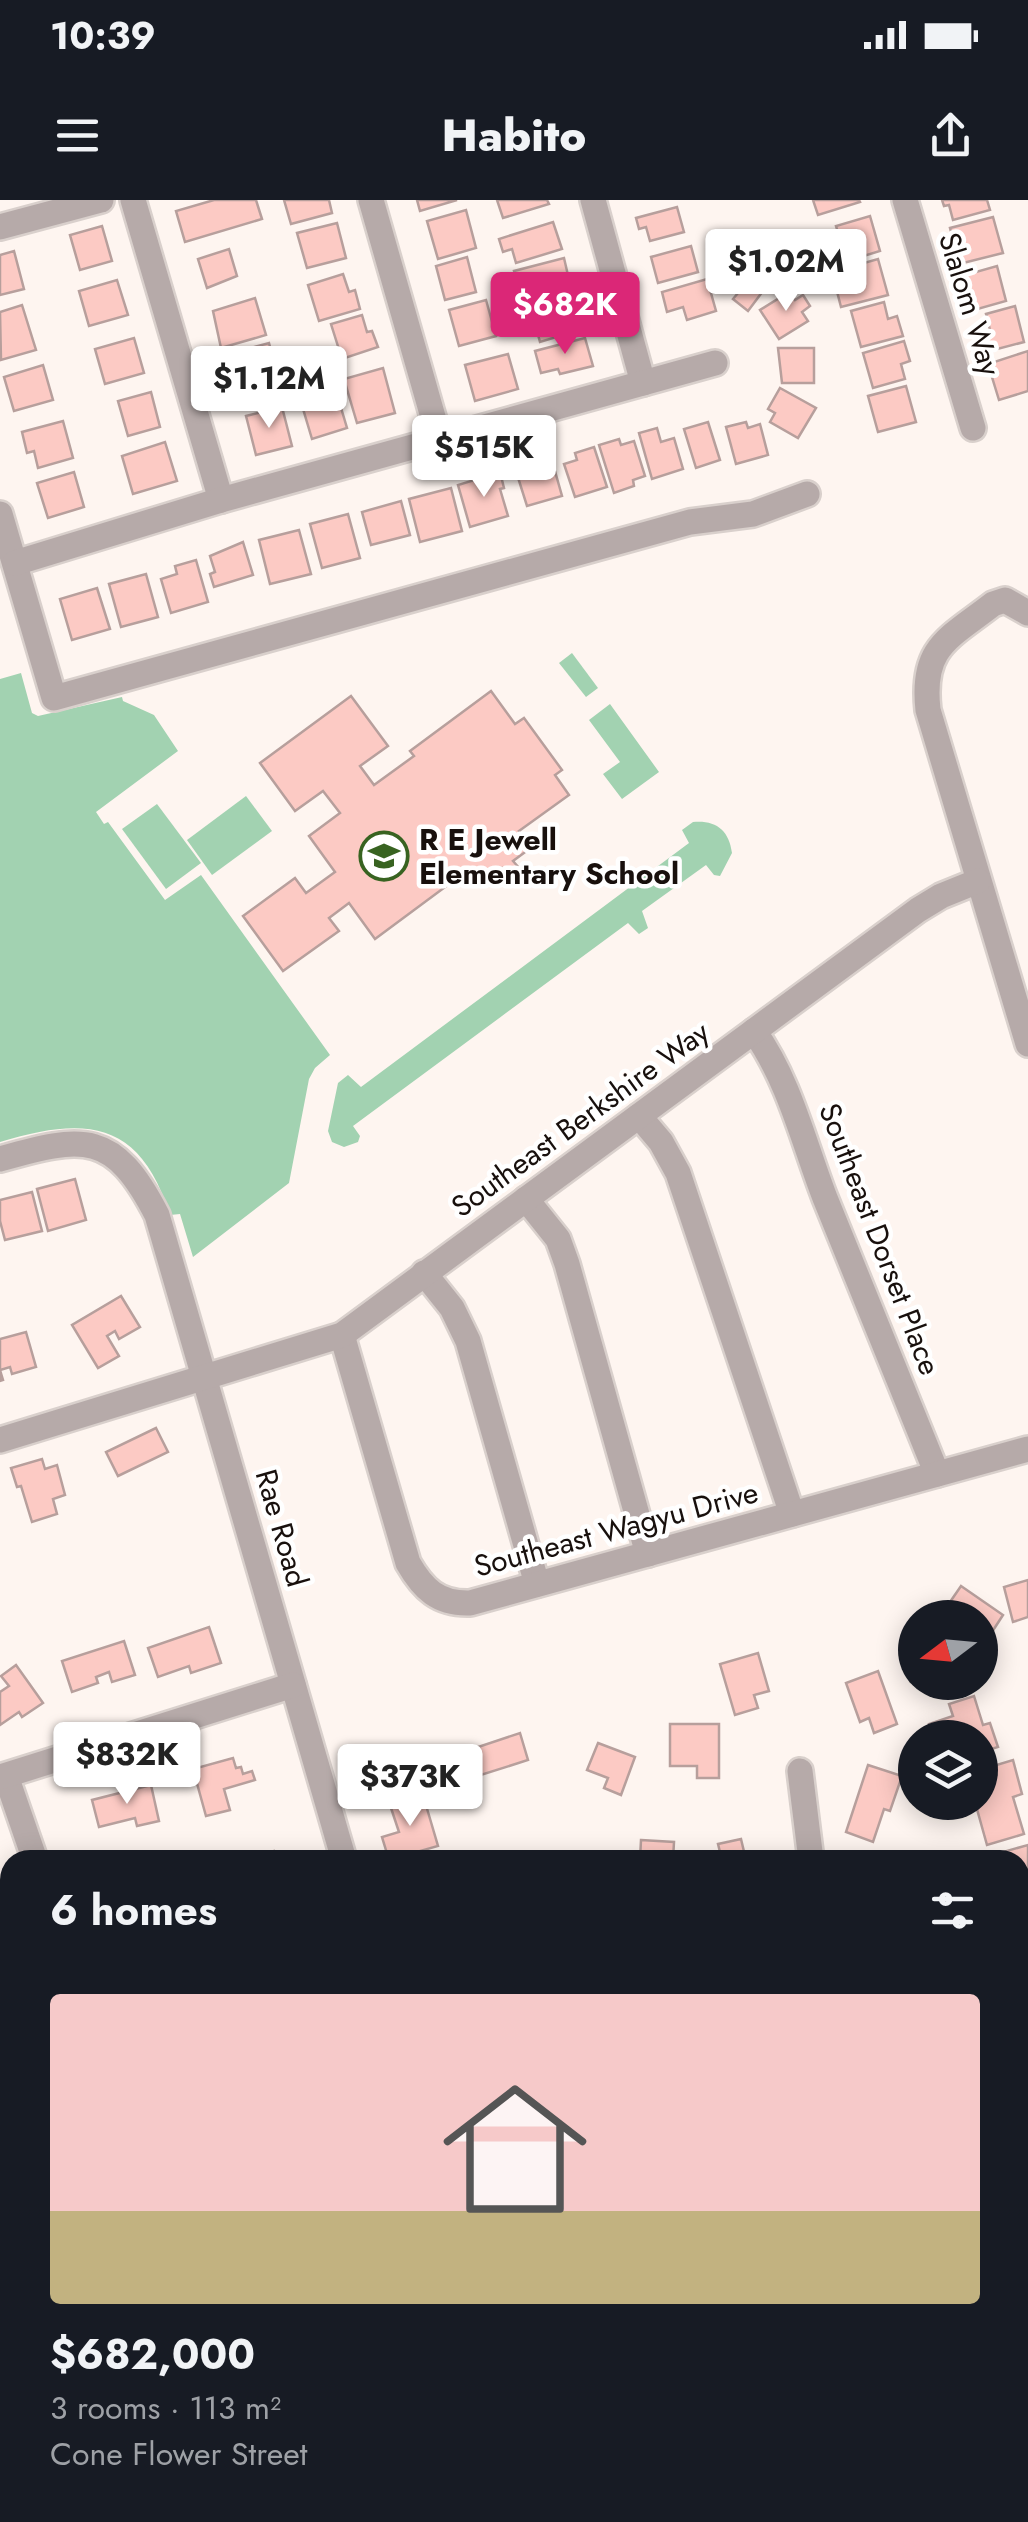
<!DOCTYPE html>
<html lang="en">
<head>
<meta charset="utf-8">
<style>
	:root { --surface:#171b24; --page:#242831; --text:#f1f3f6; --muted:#9ea1a6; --line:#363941; --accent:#db2777 }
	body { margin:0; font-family:Jost,sans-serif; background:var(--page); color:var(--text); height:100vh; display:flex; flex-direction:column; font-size:38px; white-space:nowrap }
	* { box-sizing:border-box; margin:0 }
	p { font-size:32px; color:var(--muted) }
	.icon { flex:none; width:55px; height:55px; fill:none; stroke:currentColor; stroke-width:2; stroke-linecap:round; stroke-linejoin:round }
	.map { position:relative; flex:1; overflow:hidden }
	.side { position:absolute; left:0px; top:1650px; width:1030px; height:672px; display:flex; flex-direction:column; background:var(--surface); border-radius:30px 30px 0 0; box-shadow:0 5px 25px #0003 }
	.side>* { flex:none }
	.needle { width:65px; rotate:254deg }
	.fabs { position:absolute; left:898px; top:1400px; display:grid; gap:20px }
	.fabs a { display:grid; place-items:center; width:100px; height:100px; border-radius:50%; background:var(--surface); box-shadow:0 5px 25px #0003; font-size:50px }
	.price { position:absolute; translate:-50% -85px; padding:0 22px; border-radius:10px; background:#fff; color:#222; font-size:32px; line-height:65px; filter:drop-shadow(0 2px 5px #0008) }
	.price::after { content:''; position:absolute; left:50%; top:60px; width:30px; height:22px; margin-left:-15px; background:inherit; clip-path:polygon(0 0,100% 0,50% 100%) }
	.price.active { background:var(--accent); color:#fff }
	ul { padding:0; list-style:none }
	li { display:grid; align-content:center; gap:20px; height:530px; padding:0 50px }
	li+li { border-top:2px solid var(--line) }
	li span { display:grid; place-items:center; height:310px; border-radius:10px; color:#555 }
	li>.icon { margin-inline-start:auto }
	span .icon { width:180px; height:180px; fill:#fffc; stroke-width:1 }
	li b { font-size:42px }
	h2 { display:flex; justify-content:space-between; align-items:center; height:120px; padding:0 50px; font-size:42px }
	.status { display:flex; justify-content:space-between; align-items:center; height:70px; padding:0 50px; background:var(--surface); direction:ltr }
	.status svg { height:28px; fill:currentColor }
	header { display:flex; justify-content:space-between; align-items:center; height:130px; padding:0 50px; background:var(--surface); font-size:45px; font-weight:800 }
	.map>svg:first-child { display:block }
</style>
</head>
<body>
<div class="status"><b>10:39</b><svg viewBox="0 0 49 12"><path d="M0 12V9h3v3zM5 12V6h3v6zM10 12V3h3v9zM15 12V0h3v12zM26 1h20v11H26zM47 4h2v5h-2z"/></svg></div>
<header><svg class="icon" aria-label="menu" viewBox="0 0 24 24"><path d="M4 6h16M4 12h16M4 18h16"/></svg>Habito<svg class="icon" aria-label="share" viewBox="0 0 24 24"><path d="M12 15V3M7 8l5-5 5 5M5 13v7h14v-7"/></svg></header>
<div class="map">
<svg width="1028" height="2322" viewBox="0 0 1028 2322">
	<rect width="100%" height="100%" fill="#fef5f0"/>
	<g fill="#a2d2b1">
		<polygon points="572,453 598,488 586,497 559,463"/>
		<path d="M21,473L32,513L38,516L122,497L123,501L154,515L178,551L96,612L104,624L108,622L165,700L201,675L330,855L315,868L309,879L289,983L193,1057L180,1014L170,1015C140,920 86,916 0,942V479Z"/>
		<polygon points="610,504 659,572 622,599 603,574 620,562 589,520"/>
		<polygon points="246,596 272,631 212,675 187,640"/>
		<polygon points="157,604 201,663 166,689 122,629"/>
		<path d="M693,622C716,620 729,630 732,653L720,676L714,675L706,665L642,711L648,728L639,734L628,723L353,926L360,936L358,942L344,947L332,942L328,931L338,883L348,875L361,887L689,643L682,630Z"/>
	</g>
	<g fill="#fccac4" stroke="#b79f9c" stroke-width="2.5">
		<polygon points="214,0 256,0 262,19 185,42 176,11"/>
		<polygon points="284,0 329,0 332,13 291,24"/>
		<polygon points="417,0 457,0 420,11"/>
		<polygon points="497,0 547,0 549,4 503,18"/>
		<polygon points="813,0 859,0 860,2 818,15"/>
		<polygon points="942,0 987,0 990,10 953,20 949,5 944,6"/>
		<polygon points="677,7 684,32 650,41 646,27 639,29 636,18"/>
		<polygon points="466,10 476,48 438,59 427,21"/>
		<polygon points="870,16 880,51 847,61 836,26"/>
		<polygon points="993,17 1003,53 959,64 950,28"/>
		<polygon points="553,22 562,49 516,63 512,49 503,52 499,39"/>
		<polygon points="337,23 346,58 307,68 297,33"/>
		<polygon points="102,26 112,61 80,70 70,35"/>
		<polygon points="691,46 698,72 658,83 651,57"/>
		<polygon points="229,49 237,76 207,88 198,59"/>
		<polygon points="14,51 24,89 0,95 0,55"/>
		<polygon points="761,52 769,58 764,66 775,75 748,111 733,99 743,87 730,77 747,55 754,60"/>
		<polygon points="467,57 476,92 445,100 436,66"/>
		<polygon points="564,58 570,84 521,97 514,71"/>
		<polygon points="878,59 888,95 841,107 832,72"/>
		<polygon points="997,66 1006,101 974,110 965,75"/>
		<polygon points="343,74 349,92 355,90 360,109 319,121 308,85"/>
		<polygon points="707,79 716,111 687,120 683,107 667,112 662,92"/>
		<polygon points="117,80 128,115 89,126 79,91"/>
		<polygon points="789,92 795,100 803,95 810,106 802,112 808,121 779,139 760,110"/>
		<polygon points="575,95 580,114 589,112 593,126 540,142 531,109"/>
		<polygon points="255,98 266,135 221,148 213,111"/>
		<polygon points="486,100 496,136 459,146 449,110"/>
		<polygon points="884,102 888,119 897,116 903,136 861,147 851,111"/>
		<polygon points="22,105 36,150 1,160 0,112"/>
		<polygon points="1015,106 1024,142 986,152 981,132 990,130 986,114"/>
		<polygon points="362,115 367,132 372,131 378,147 342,159 331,124"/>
		<polygon points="134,138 144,173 105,184 95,149"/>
		<polygon points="585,138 593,166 560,174 558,169 541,173 535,151"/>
		<polygon points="904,141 910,161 901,164 905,179 873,188 863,153"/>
		<polygon points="269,143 279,180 237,192 224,155"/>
		<polygon points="778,148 814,148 814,183 782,183"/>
		<polygon points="1028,151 1028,191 999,200 988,164"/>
		<polygon points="508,154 518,189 475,201 465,165"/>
		<polygon points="43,165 53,200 14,211 4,177"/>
		<polygon points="383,168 395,213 357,223 344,179"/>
		<polygon points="906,186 916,222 878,232 868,196"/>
		<polygon points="780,188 816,208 798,238 770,222 775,213 768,209"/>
		<polygon points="336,191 347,228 312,239 301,202"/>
		<polygon points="151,192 160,227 128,236 118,201"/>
		<polygon points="282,207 292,246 256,255 246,216"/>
		<polygon points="63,221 73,258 38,268 34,251 27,253 22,232"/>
		<polygon points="708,222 720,260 696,268 684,229"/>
		<polygon points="746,222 748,228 760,224 768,255 736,264 726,227"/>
		<polygon points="657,228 661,242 674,238 683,269 652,279 639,233"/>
		<polygon points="619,239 621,245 634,241 645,276 633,280 634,286 614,293 599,245"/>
		<polygon points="165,242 177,281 133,294 122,256"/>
		<polygon points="594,247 607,287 575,297 564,264 577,260 575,253"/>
		<polygon points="551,257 562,296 527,306 515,268"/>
		<polygon points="74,272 84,307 48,318 37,283"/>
		<polygon points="500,272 504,288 500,289 508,316 470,327 458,285"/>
		<polygon points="451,288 462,331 420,342 409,299"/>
		<polygon points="401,301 410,335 371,345 362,312"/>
		<polygon points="348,314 360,358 322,368 310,324"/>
		<polygon points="299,330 311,374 270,384 259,340"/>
		<polygon points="243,342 253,375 214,387 210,374 215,372 210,356"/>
		<polygon points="196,360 208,402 171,413 161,379 177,374 175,366"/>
		<polygon points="146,374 158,417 121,427 109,384"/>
		<polygon points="97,388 110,429 72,440 60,399"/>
		<polygon points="491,491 515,524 524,518 562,570 555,575 569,595 519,631 532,647 513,661 520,669 509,677 502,668 479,685 468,670 375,739 349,703 329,718 339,731 283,771 243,716 295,678 306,693 335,672 309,636 340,613 323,591 295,611 260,563 351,496 388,546 360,566 374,585 414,556 410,551"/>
		<polygon points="75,979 86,1020 48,1031 37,989"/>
		<polygon points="32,992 42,1031 5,1040 0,1021 0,1000"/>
		<polygon points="121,1096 140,1127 119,1139 115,1131 107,1136 119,1156 98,1168 72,1125"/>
		<polygon points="26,1132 36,1167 12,1174 10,1167 0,1170 3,1180 0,1181 0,1139"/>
		<polygon points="156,1228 168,1252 118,1276 106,1252"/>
		<polygon points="42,1259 45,1269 57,1265 65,1295 53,1299 57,1314 32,1322 21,1286 17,1287 11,1268"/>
		<polygon points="1028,1380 1028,1417 1013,1422 1004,1387"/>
		<polygon points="961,1386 1003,1415 981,1449 980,1418 939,1418"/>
		<polygon points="209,1427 221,1463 191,1473 189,1466 158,1477 148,1448"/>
		<polygon points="124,1441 135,1475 112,1482 109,1472 96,1477 98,1483 72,1492 62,1461"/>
		<polygon points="758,1453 769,1491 754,1495 758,1508 735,1515 720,1464"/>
		<polygon points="915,1462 915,1482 959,1482 957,1492 911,1482"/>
		<polygon points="16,1465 43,1503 22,1517 19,1512 0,1525 0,1492 9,1486 1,1476"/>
		<polygon points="878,1471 897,1524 874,1533 869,1518 860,1522 846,1483"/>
		<polygon points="974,1496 983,1525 990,1523 998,1547 988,1550 991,1558 980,1562 980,1538 933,1538 929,1524 953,1516 949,1504"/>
		<polygon points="670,1524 719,1524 719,1578 697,1578 697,1566 670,1566"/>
		<polygon points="520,1533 528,1560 468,1579 460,1553"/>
		<polygon points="598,1543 635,1557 621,1595 604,1588 608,1578 587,1570"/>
		<polygon points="233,1558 236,1568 241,1567 243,1574 252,1571 255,1580 224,1589 230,1610 206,1616 193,1569"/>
		<polygon points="1013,1560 1022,1594 1013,1597 1024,1634 987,1645 975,1602 980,1602 980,1580 996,1575 993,1566"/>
		<polygon points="868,1565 902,1576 890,1611 884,1609 873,1642 846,1632"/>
		<polygon points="151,1585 159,1621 137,1626 135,1618 99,1627 92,1600"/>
		<polygon points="423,1595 438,1646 389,1660 382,1637 399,1632 390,1605"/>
		<polygon points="741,1639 746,1660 722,1660 718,1644"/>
		<polygon points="641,1640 674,1642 673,1660 640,1660"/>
		<polygon points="1028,1645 1028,1714 1020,1716 1020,1660 990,1660 989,1656"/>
		<polygon points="274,1651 277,1660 240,1660"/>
		<polygon points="1028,1731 1028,1772 1020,1774 1020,1733"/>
		<polygon points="10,1764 10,1794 0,1797 0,1767"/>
		<polygon points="1028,2044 1028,2085 1020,2087 1020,2046"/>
		<polygon points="1028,2157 1028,2212 1020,2214 1020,2159"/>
		<polygon points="459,2312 462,2322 431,2322 431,2321"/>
		<polygon points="642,2312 651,2312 654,2322 611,2322"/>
		<polygon points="946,2312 979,2312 984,2322 951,2322"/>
	</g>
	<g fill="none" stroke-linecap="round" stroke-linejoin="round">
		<g stroke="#d9d0cc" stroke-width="30">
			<g id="minor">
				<polyline points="133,0 221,300"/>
				<polyline points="371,0 439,238"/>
				<polyline points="593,0 643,183"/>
				<polyline points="905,0 973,228"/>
				<polyline points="0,27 101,0"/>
				<polyline points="0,314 54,498 690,322 753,314 807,294"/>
				<polyline points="15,363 221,300 715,163"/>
				<path d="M1028,413L1005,400L993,404C948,439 921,447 928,510L1028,844"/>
				<path d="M754,831C790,882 803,941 825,998C862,1091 900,1182 937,1274"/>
				<polyline points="639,916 661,942 678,973 792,1314"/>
				<path d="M0,959C84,935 114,931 157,1015L344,1660"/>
				<polyline points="526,999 558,1039 567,1064 648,1354"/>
				<polyline points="424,1073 452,1108 468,1141 537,1384"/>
				<path d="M342,1135L408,1363C423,1389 438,1404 470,1403L1028,1249"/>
				<polyline points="0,1240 342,1135 918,710 941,696 978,681"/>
				<polyline points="800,1571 811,1660"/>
				<polyline points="6,1576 35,1660"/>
				<polyline points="0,1577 293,1485"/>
				<polyline points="1020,1836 1028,1834"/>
				<polyline points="0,1861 10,1858"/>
				<polyline points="531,2312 533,2322"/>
				<polyline points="898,2312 907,2322"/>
				<polyline points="181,2322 247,2312"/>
			</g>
		</g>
		<use href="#minor" stroke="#b6aaa9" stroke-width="25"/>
	</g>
	<defs>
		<g id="school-ring" transform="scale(2.5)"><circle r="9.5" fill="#fff" stroke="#386321" stroke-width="1.5"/><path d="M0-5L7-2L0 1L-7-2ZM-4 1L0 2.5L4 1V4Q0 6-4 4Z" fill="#386321"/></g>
	</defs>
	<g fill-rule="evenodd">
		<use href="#school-ring" x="384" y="656"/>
	</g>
	<g text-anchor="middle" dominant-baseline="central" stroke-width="9" stroke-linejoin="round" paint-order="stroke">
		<g font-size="30" fill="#18100d" stroke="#fff">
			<text transform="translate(970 104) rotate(73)">Slalom Way</text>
			<text transform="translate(580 919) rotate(-36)">Southeast Berkshire Way</text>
			<text transform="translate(880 1039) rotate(69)">Southeast Dorset Place</text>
			<text transform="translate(282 1328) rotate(74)">Rae Road</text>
			<text transform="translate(616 1329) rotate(-15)">Southeast Wagyu Drive</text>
		</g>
		<g font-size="30" font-weight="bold" fill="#18100d" stroke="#fff" text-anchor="start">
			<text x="419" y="639">R E Jewell<tspan x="419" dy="34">Elementary School</tspan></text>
		</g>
	</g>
</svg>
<div class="fabs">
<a><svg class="needle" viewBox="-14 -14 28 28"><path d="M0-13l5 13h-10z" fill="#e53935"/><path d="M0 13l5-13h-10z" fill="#9ea1a6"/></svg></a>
<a><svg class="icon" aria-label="layers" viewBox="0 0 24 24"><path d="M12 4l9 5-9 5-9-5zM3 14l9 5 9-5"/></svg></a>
</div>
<b class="price" style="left:786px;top:114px">$1.02M</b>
<b class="price active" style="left:565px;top:157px">$682K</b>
<b class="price" style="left:269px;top:231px">$1.12M</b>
<b class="price" style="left:484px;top:300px">$515K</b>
<b class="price" style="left:127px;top:1607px">$832K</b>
<b class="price" style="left:410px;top:1629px">$373K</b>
<section class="side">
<h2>6 homes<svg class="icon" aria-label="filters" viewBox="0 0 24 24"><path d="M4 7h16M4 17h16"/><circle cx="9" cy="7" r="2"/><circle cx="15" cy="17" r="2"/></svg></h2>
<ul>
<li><span style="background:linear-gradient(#f6c9c9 70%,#c2b280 0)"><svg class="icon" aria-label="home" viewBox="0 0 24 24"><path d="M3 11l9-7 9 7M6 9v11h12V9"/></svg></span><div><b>$682,000</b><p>3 rooms · 113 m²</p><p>Cone Flower Street</p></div></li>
</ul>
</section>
</div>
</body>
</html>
